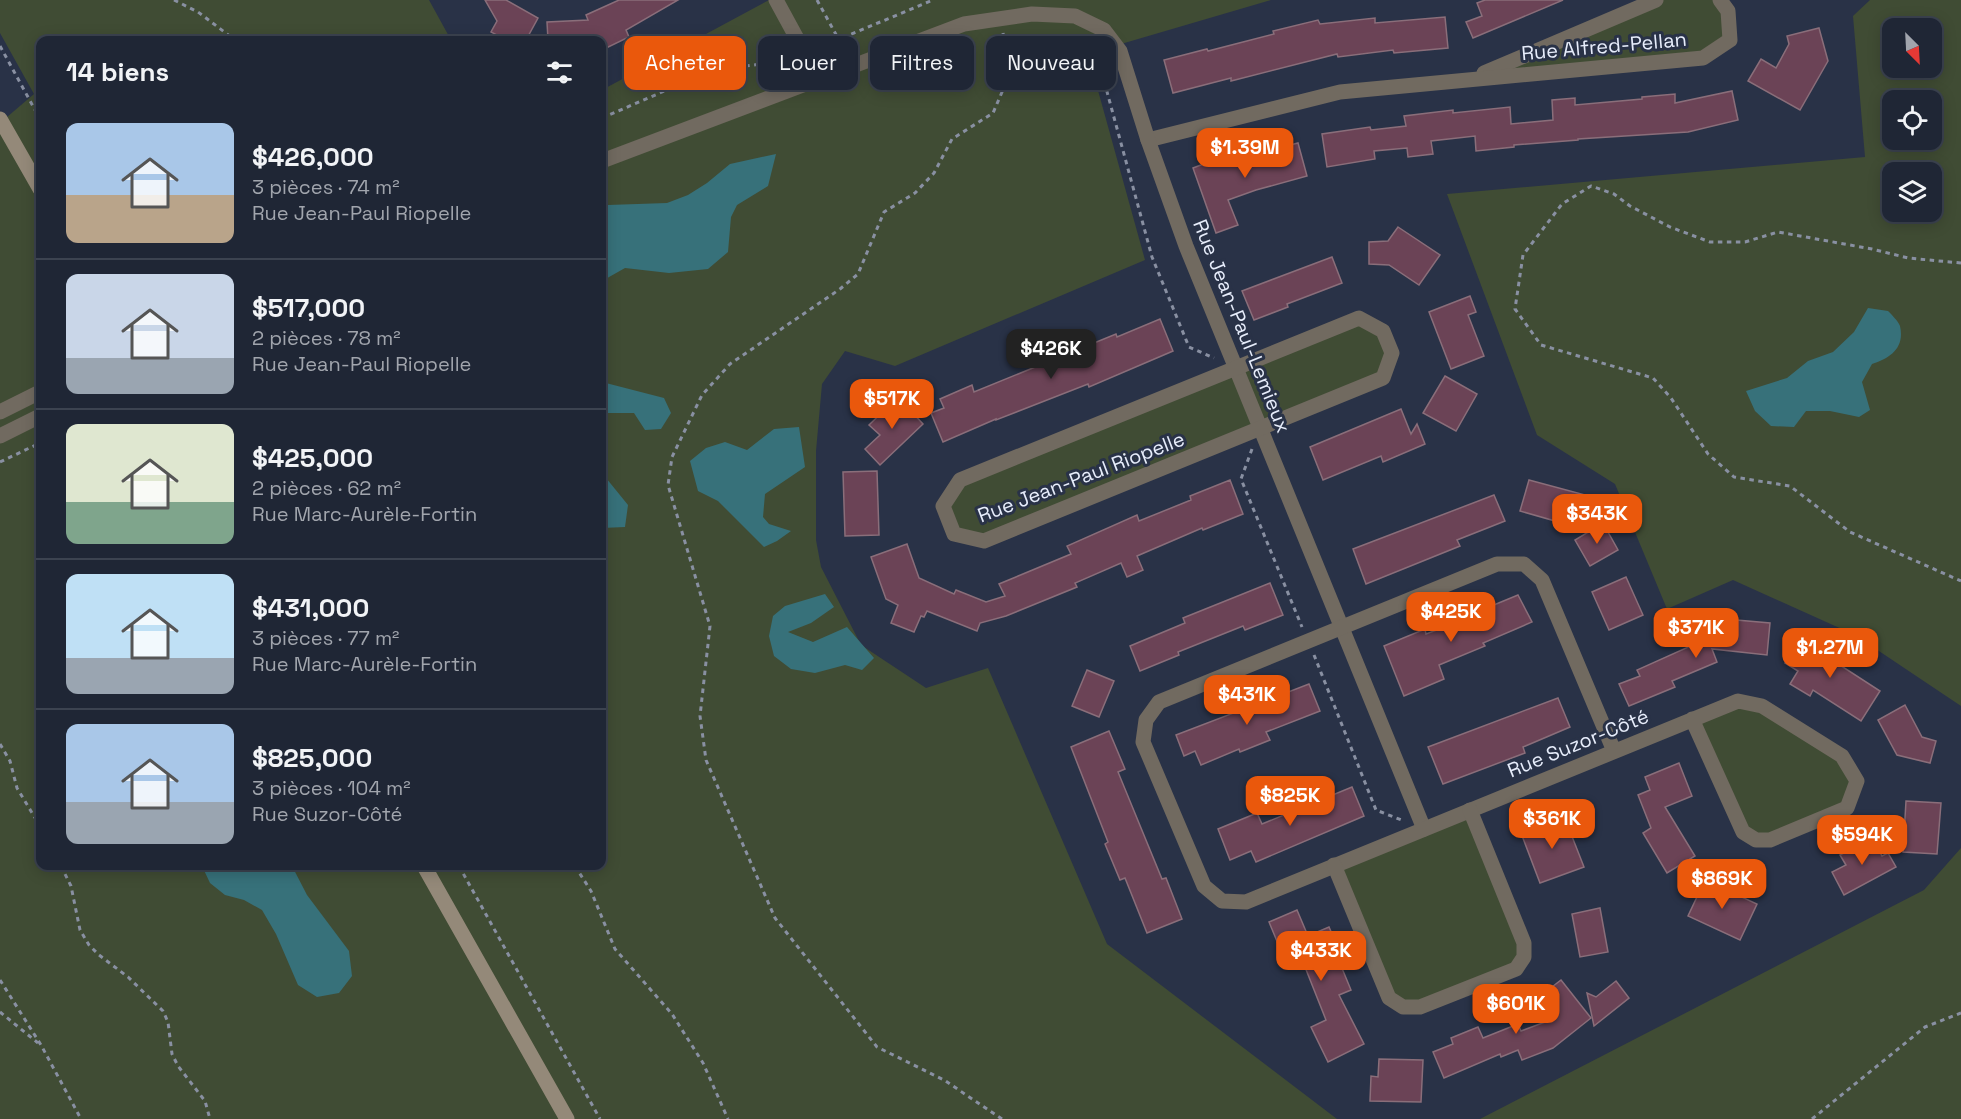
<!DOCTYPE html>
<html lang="fr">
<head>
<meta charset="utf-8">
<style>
	:root { --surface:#1f2635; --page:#272e3d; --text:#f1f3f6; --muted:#a1a5ad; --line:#3c4350; --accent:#ea580c }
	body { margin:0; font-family:"Space Grotesk",sans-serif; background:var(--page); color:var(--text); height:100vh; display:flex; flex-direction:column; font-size:22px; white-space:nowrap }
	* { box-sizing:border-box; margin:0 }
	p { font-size:20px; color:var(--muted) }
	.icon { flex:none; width:33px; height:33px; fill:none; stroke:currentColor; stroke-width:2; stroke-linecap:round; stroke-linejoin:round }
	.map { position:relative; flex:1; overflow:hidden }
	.details { position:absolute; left:36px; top:36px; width:570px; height:834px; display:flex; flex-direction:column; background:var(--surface); border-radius:12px; box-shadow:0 3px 15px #0003,0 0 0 2px var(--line) }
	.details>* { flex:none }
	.top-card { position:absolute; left:624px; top:36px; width:570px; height:54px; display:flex; gap:12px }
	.needle { width:39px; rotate:156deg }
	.buttons { position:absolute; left:1882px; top:18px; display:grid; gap:12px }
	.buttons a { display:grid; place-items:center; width:60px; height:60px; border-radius:12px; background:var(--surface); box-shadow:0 3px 15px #0003,0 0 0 2px var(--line); font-size:30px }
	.price { position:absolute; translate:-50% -51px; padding:0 14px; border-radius:12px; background:var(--accent); color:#fff; font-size:20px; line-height:39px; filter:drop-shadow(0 2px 3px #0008) }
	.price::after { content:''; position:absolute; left:50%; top:36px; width:18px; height:14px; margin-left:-9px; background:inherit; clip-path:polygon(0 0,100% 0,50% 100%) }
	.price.active { background:#222; color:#fff }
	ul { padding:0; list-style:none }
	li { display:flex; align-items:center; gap:18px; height:150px; padding:0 30px }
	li+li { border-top:2px solid var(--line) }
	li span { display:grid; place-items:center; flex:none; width:168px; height:120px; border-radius:12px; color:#555 }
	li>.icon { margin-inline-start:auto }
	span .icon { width:72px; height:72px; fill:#fffc; stroke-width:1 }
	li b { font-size:26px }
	h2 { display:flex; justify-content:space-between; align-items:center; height:72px; padding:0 30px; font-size:26px }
	.chip { padding:0 21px; border-radius:12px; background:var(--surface); box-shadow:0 3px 15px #0003,0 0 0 2px var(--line); font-size:21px; line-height:54px }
	.chip.active { background:var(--accent); color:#fff }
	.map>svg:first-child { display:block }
</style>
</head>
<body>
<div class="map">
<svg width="1961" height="1119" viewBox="0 0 1961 1119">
	<rect width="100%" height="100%" fill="#293247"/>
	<g fill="#404c34" fill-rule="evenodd">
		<polygon points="0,0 429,0 451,40 40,40 40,866 602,866 602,90 769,0 1271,0 1104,49 1094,76 1145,260 895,366 845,351 822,384 816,451 816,540 821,567 861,645 926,688 988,668 1107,944 1337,1119 0,1119 0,123 34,94 0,33"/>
		<polygon points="1656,0 1720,0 1730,40 1703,58 1470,79"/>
		<path d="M1870,0H1961V706L1855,635L1733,580L1667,609L1615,484L1537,435L1447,194L1865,157L1853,16ZM1893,28H1932V68H1893ZM1893,100H1932V140H1893ZM1893,172H1932V212H1893Z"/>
		<polygon points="1359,318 1383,331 1392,353 1383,378 984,541 954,534 943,506 960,480"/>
		<polygon points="1738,701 1842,756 1857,781 1847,808 1770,840 1743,832 1692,719"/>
		<polygon points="1470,810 1524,943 1516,969 1420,1007 1389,998 1334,865"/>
		<polygon points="1961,848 1961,1119 1480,1119 1924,890"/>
	</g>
	<g fill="#37717a">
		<polygon points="776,154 768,186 737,205 731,217 728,252 708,269 669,273 625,268 602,281 602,208 608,205 667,203 688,195 707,183 730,164"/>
		<path d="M1868,308L1888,311C1892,315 1898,321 1900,326C1905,348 1890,358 1872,364L1862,382L1870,410L1859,417L1830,411H1806L1794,427L1771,426L1755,411L1746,391L1787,378L1808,361L1833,352L1854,332Z"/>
		<polygon points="602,382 664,398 671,413 661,429 645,430 634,413 602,413"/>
		<polygon points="799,427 805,467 765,494 763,517 769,524 791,531 777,541 764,547 718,501 698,491 690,461 706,448 725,442 747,450 774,429"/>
		<polygon points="602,473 628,505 625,527 602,528"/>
		<polygon points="825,594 834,607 811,623 788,632 813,642 847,627 874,658 862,670 845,665 815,673 791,669 774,656 769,636 773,616 785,606"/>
		<polygon points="202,866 292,866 307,895 349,951 352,976 339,993 317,997 298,985 276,934 262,910 244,900 225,895 210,883"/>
	</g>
	<g fill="#6b4356" stroke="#8a6e7a" stroke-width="1.5">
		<polygon points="485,0 506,0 538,18 526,40 506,40 491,32 497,21"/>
		<polygon points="619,0 678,0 626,30 629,37 602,50 602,40 548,40 547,22 588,20 586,15"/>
		<polygon points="1485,0 1563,0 1473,38 1466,22 1482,16 1477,3"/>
		<polygon points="1445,17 1448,48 1394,53 1393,50 1338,57 1337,54 1231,81 1231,78 1173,93 1164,60 1207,49 1208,51 1274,34 1273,31 1318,20 1320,24 1375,18 1375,23"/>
		<polygon points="1819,28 1828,61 1800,110 1748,81 1761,59 1776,68 1789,44 1787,36"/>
		<polygon points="1732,91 1738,120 1688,132 1578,139 1578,140 1514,145 1514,147 1476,151 1475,136 1431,141 1433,154 1408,157 1407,148 1374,151 1375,159 1327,167 1322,134 1370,127 1371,130 1406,126 1404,116 1453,110 1453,113 1510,107 1511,124 1553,120 1552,100 1575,98 1575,105 1642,99 1642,97 1675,94 1675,103"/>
		<polygon points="1298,143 1307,176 1256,190 1228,200 1238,225 1216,233 1193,168 1230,154 1232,160"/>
		<polygon points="1398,227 1440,255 1419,285 1389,265 1369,264 1369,242 1388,241"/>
		<polygon points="1332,257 1342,283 1287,304 1288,307 1254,320 1242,291"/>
		<polygon points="1470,296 1476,312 1468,315 1484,356 1451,369 1429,312"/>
		<polygon points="1160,319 1173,351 1089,387 1088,384 996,420 996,419 943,442 931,413 944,408 940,399 972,385 974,392 1116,334 1117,337"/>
		<polygon points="1445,376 1477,394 1456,431 1423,413"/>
		<polygon points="898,397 923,424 880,465 865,449 880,435 869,425"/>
		<polygon points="1401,409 1411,434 1417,424 1425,444 1383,462 1381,456 1323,480 1310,447"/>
		<polygon points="877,471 879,535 845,536 843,472"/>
		<polygon points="1230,480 1243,514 1203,530 1202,528 1137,556 1143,570 1127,577 1121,563 1075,583 1077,587 1006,616 980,623 977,631 927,611 924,617 921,616 914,632 891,623 898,605 886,599 871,557 907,544 919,578 954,594 956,590 986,602 1005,596 999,584 1071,554 1067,546 1137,515 1139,521 1191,500 1190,496"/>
		<polygon points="1529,480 1585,495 1576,527 1520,511"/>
		<polygon points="1494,495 1505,521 1457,540 1460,546 1366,584 1353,549"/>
		<polygon points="1603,523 1618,550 1590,566 1575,540"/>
		<polygon points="1626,577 1643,615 1609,630 1592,592"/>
		<polygon points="1270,583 1283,615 1245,630 1243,626 1178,652 1179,655 1140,671 1130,646 1185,623 1183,618"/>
		<polygon points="1518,595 1532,622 1483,643 1485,646 1439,665 1444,679 1404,696 1384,646 1425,629 1426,634 1458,622 1455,616 1470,610 1472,614"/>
		<polygon points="1725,619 1770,623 1767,655 1712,649 1717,662 1672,681 1675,687 1629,706 1619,684 1640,676 1637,670 1724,631"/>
		<polygon points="1802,634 1835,655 1832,660 1880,691 1861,721 1813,690 1810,696 1790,684 1798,671 1785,663"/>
		<polygon points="1087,670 1114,681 1099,717 1072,706"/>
		<polygon points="1309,684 1320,711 1266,732 1270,740 1240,752 1239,749 1201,765 1195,751 1184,756 1176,735"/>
		<polygon points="1558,698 1570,727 1523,747 1525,753 1443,784 1428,747"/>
		<polygon points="1905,705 1922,737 1936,741 1930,763 1897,755 1878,720"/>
		<polygon points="1109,731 1125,769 1118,772 1162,879 1166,878 1182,919 1147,933 1125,878 1120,880 1105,844 1108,842 1071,747"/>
		<polygon points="1679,763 1692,796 1665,807 1695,856 1667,873 1643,833 1651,828 1638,795 1650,790 1645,777"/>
		<polygon points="1352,787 1364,816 1256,862 1251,851 1230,860 1218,829 1257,813 1262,824"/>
		<polygon points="1906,801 1941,803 1937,854 1903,852"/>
		<polygon points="1564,816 1584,867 1540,883 1521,833"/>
		<polygon points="1872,837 1882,856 1888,853 1896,867 1844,895 1832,872 1846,865 1840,855"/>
		<polygon points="1705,880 1757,904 1740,940 1688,916"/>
		<polygon points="1600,908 1608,952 1580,957 1572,914"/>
		<polygon points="1297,910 1308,936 1329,927 1336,943 1332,944 1351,990 1339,995 1364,1044 1328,1062 1311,1027 1326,1020 1301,957 1286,963 1269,922"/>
		<polygon points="1561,980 1591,1018 1553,1048 1522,1060 1518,1050 1501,1057 1500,1054 1444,1078 1433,1052 1453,1044 1451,1038 1478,1027 1483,1038 1518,1024 1521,1031 1556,1018 1539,997"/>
		<polygon points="1616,981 1629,998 1594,1026 1587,993 1596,997"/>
		<polygon points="1379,1059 1423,1060 1421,1102 1370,1101 1371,1076 1378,1077"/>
	</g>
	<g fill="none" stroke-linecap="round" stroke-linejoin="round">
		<g stroke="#8990a2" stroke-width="3" stroke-dasharray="4.5 4.5" stroke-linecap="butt">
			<polyline points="174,0 198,12 235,40"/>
			<polyline points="817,0 839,40"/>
			<polyline points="0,46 40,119"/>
			<polyline points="818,48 933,0"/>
			<path d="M1005,48C1030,44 1068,41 1090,56C1096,60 1100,71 1103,77L1152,257L1189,347L1214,358"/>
			<polyline points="602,118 699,76 731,68 783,61 790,58"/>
			<polyline points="1961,263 1908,258 1872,249 1778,232 1745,242 1710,242 1670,227 1630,206 1614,194 1591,186 1562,204 1523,255 1515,309 1541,345 1653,378 1671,398 1708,454 1734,477 1790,486 1850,532 1961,581"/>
			<polyline points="1252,449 1241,479 1302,627"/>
			<polyline points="0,462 40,443"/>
			<polyline points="1314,655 1376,810 1404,821"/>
			<polyline points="0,744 10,761 17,788 40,826"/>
			<polyline points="61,866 71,886 80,930 89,945 99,955 128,977 163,1011 168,1022 172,1054 178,1066 205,1101 210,1119"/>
			<polyline points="459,866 600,1119"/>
			<polyline points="575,866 591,891 615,949 672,1014 703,1063 728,1119"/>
			<polyline points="0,980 41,1045 81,1119"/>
			<polyline points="0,1012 38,1043"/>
			<polyline points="1002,1119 944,1080 877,1047 775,918 706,760 700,716 710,626 668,485 672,457 702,395 730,364 840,289 858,274 884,212 915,193 934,173 952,139 993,113 1009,76 1003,33"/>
			<polyline points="1812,1119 1925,1027 1961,1013"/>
		</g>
		<g stroke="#716a60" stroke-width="15">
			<polyline points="776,0 819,79"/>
			<polyline points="1484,73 1656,0"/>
			<polyline points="1148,140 1340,92 1703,58 1730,40 1728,11 1720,0"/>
			<polyline points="602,161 964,24 1032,14 1075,16 1104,30 1120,51 1148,140 1186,246 1424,829"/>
			<polygon points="1359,318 1383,331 1392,353 1383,378 984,541 954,534 943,506 960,480"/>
			<polyline points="0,412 40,392"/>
			<polyline points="0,436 40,416"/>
			<polyline points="1614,751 1542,580 1524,564 1497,564 1159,702 1146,720 1143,742 1204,886 1222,901 1246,902 1738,701 1762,706 1842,756 1857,781 1847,808 1770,840 1756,840 1743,832 1692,719"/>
			<polyline points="1334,865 1389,998 1403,1007 1420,1007 1516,969 1524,957 1524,943 1470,810"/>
		</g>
		<g stroke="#948979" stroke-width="15">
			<polyline points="0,119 40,189"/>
			<polyline points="424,866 567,1119"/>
		</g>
	</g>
	<g text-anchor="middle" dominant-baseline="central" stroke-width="6" stroke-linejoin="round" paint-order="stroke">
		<g font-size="20" fill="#e7edfb" stroke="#293247">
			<text transform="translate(1604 46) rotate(-5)">Rue Alfred-Pellan</text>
			<text transform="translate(1242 326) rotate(68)">Rue Jean-Paul-Lemieux</text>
			<text transform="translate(1081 477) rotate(-21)">Rue Jean-Paul Riopelle</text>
			<text transform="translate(1578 743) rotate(-22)">Rue Suzor-Côté</text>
		</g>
	</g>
</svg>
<div class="buttons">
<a><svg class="needle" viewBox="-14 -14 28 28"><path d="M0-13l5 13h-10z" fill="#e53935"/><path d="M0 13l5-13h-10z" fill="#a1a5ad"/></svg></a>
<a><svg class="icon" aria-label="locate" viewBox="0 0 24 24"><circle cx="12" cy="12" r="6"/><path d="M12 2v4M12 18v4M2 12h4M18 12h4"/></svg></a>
<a><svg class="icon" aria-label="layers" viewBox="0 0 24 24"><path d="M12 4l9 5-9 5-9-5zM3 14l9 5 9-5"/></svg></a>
</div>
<b class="price" style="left:1245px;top:179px">$1.39M</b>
<b class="price active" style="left:1051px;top:380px">$426K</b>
<b class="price" style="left:892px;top:430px">$517K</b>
<b class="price" style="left:1597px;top:545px">$343K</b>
<b class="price" style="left:1451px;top:643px">$425K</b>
<b class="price" style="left:1696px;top:659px">$371K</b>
<b class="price" style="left:1830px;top:679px">$1.27M</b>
<b class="price" style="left:1247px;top:726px">$431K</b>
<b class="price" style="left:1290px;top:827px">$825K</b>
<b class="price" style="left:1552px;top:850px">$361K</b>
<b class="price" style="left:1862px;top:866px">$594K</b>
<b class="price" style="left:1722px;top:910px">$869K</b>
<b class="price" style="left:1321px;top:982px">$433K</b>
<b class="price" style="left:1516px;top:1035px">$601K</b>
<div class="top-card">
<a class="chip active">Acheter</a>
<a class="chip">Louer</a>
<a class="chip">Filtres</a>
<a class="chip">Nouveau</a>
</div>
<section class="details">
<h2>14 biens<svg class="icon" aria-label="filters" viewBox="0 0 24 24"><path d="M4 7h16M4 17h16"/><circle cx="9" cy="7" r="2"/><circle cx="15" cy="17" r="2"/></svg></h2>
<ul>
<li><span style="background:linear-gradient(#a9c7e8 60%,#b9a48a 0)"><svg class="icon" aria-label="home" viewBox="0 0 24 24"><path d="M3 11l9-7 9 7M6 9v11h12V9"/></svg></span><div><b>$426,000</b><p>3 pièces · 74 m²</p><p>Rue Jean-Paul Riopelle</p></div></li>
<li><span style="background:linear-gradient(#c9d6e8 70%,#9aa5b1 0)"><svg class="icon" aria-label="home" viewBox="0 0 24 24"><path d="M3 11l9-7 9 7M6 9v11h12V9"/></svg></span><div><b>$517,000</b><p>2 pièces · 78 m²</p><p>Rue Jean-Paul Riopelle</p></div></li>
<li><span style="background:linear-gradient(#dfe7d0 65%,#7fa58c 0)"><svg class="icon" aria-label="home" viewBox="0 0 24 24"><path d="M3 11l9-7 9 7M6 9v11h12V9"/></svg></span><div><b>$425,000</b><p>2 pièces · 62 m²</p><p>Rue Marc-Aurèle-Fortin</p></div></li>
<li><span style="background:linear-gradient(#bfe0f5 70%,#9aa5b1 0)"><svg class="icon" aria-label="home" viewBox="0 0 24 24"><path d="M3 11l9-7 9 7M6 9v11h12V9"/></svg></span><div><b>$431,000</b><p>3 pièces · 77 m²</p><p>Rue Marc-Aurèle-Fortin</p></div></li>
<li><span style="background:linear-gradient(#a9c7e8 65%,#9aa5b1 0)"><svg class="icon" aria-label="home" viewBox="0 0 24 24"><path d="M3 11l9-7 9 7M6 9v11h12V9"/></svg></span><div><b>$825,000</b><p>3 pièces · 104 m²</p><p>Rue Suzor-Côté</p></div></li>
</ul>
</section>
</div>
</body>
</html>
